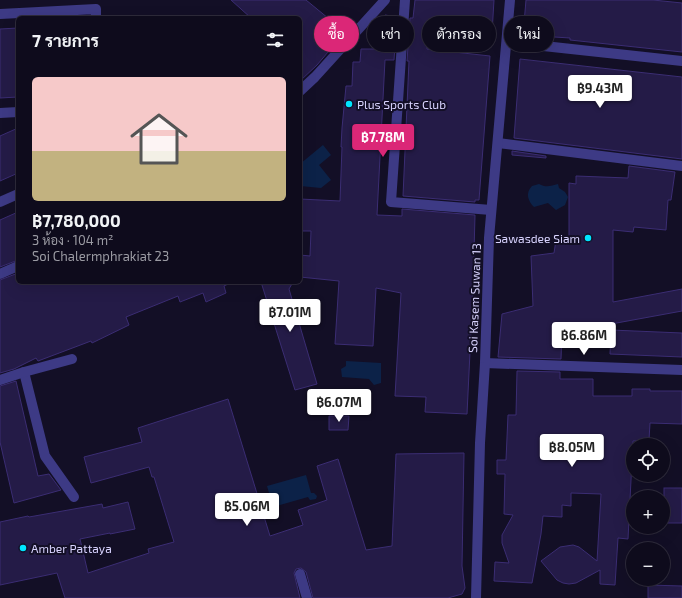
<!DOCTYPE html>
<html lang="th">
<head>
<meta charset="utf-8">
<style>
	:root { --surface:#0e0b1c; --page:#1c1929; --text:#f1f3f6; --muted:#9b9ba3; --line:#2e2b3b; --accent:#db2777 }
	body { margin:0; font-family:"Exo 2",Sarabun,sans-serif; background:var(--page); color:var(--text); height:100vh; display:flex; flex-direction:column; font-size:15px; white-space:nowrap }
	* { box-sizing:border-box; margin:0 }
	p { font-size:13px; color:var(--muted) }
	.icon { flex:none; width:22px; height:22px; fill:none; stroke:currentColor; stroke-width:2; stroke-linecap:round; stroke-linejoin:round }
	.map { position:relative; flex:1; overflow:hidden }
	.sheet { position:absolute; left:16px; top:16px; width:286px; height:268px; display:flex; flex-direction:column; background:var(--surface); border-radius:6px; box-shadow:0 4px 16px #0002,0 0 0 1px var(--line) }
	.sheet>* { flex:none }
	.top-card { position:absolute; left:314px; top:16px; width:308px; height:36px; display:flex; gap:8px }
	.buttons { position:absolute; left:626px; top:438px; display:grid; gap:8px }
	.buttons a { display:grid; place-items:center; width:44px; height:44px; border-radius:50%; background:var(--surface); box-shadow:0 4px 16px #0002,0 0 0 1px var(--line); font-size:20px }
	.price { position:absolute; translate:-50% -34px; padding:0 9px; border-radius:4px; background:#fff; color:#222; font-size:13px; line-height:26px; filter:drop-shadow(0 1px 2px #0008) }
	.price::after { content:''; position:absolute; left:50%; top:24px; width:12px; height:9px; margin-left:-6px; background:inherit; clip-path:polygon(0 0,100% 0,50% 100%) }
	.price.selected { background:var(--accent); color:#fff }
	ul { padding:0; list-style:none }
	li { display:grid; align-content:center; gap:8px; height:212px; padding:0 16px }
	li span { display:grid; place-items:center; height:124px; border-radius:6px; color:#555 }
	li>.icon { margin-inline-start:auto }
	span .icon { width:72px; height:72px; fill:#fffc; stroke-width:1 }
	li b { font-size:17px }
	h2 { display:flex; justify-content:space-between; align-items:center; height:48px; padding:0 16px; font-size:17px }
	.chip { padding:0 14px; border-radius:18px; background:var(--surface); box-shadow:0 4px 16px #0002,0 0 0 1px var(--line); font-size:14px; line-height:36px }
	.chip.selected { background:var(--accent); color:#fff }
	.map>svg:first-child { display:block }
</style>
</head>
<body>
<div class="map">
<svg width="682" height="598" viewBox="0 0 682 598">
	<rect width="100%" height="100%" fill="#130f26"/>
	<g fill="#0c2248">
		<polygon points="323,145 331,155 319,165 331,180 321,188 300,186 300,164"/>
		<path d="M539,184C546,188 551,186 558,184L559,188L565,192L568,197L565,205L556,210L548,203L534,207C528,201 525,193 532,186Z"/>
		<polygon points="346,361 381,363 381,383 374,385 369,379 342,377 341,369 346,366"/>
		<polygon points="306,475 311,493 314,493 317,496 316,499 310,500 308,497 273,507 267,486"/>
	</g>
	<g fill="#241b47" stroke="#3b2d73">
		<polygon points="231,0 306,0 345,32 317,65 300,81 300,18 251,18"/>
		<polygon points="415,0 494,0 492,33 428,29 427,49 490,56 479,200 475,200 475,202 403,196 409,61 407,61 410,18 413,18"/>
		<polygon points="526,0 653,0 682,3 682,52 570,40 570,38 523,35"/>
		<polygon points="385,15 397,17 394,60 385,60 377,215 402,216 402,209 475,215 473,290 467,414 425,412 426,397 395,396 401,293 376,288 373,346 335,344 339,281 300,277 300,255 310,256 311,231 300,231 300,199 340,201 342,147 341,147 342,128 346,86 352,86 353,62 360,62 361,49 383,49"/>
		<polygon points="18,28 18,97 0,98 0,29"/>
		<polygon points="520,59 682,77 682,159 514,138"/>
		<polygon points="18,128 18,173 0,181 0,136"/>
		<polygon points="512,151 546,156 546,158 512,155"/>
		<polygon points="629,166 675,172 671,200 668,200 666,230 634,227 633,232 613,230 613,302 682,289 682,311 562,333 561,359 498,357 502,314 533,306 531,256 554,253 556,240 569,236 569,183 576,184 576,176 628,178"/>
		<polygon points="18,212 18,260 0,267 0,220"/>
		<polygon points="18,273 18,282 229,282 230,283 224,286 226,293 206,302 203,293 180,302 178,296 126,317 129,325 92,343 91,341 38,361 36,358 14,369 0,373 0,280"/>
		<polygon points="261,282 293,282 289,289 317,384 295,390"/>
		<polygon points="611,330 682,333 682,357 610,354"/>
		<polygon points="517,371 560,372 560,379 593,379 593,396 632,396 632,389 650,389 650,391 682,391 682,424 650,423 649,440 633,441 628,539 618,538 615,585 600,584 600,570 576,583 569,584 563,583 557,580 541,561 560,547 573,545 579,547 597,561 601,494 571,493 571,506 562,505 562,517 543,516 541,534 532,583 494,581 495,562 509,563 502,543 502,535 513,515 504,514 505,474 497,474 497,460 506,460 508,415 516,415"/>
		<polygon points="16,381 38,476 49,474 61,490 14,503 0,442 0,386"/>
		<polygon points="228,399 270,536 303,525 298,510 327,500 317,466 338,459 366,550 392,546 396,454 464,453 462,566 465,588 462,594 448,598 313,598 306,572 301,568 296,569 294,573 300,598 65,598 57,573 0,585 0,522 28,516 29,517 102,504 103,508 128,502 135,529 110,534 110,533 80,539 88,573 149,553 148,549 174,542 154,477 152,477 149,467 91,483 84,457 142,442 138,428"/>
		<polygon points="329,416 349,416 348,430 329,430"/>
		<rect x="664" y="488" width="18" height="35"/>
		<polygon points="648,585 682,586 682,598 648,598"/>
	</g>
	<g fill="none" stroke-linecap="round" stroke-linejoin="round">
		<g stroke="#3d3a85" stroke-width="10">
			<polyline points="405,0 391,202 491,210"/>
			<polyline points="0,14 96,9 96,18"/>
			<polyline points="507,42 682,61"/>
			<polyline points="300,91 315,77 385,0"/>
			<polyline points="0,113 18,112"/>
			<polyline points="498,143 682,166"/>
			<polyline points="0,202 18,194"/>
			<polyline points="0,274 18,266"/>
			<polyline points="485,363 682,370"/>
			<polyline points="24,372 45,456 74,497"/>
			<polyline points="0,380 24,372 72,359"/>
			<polyline points="300,574 307,598"/>
			<polyline points="476,598 480,443 485,363 489,238 510,0"/>
		</g>
	</g>
	<g fill="#00e5ff" stroke="#130f26" stroke-width="1.5">
		<circle cx="349" cy="104" r="4"/>
		<circle cx="588" cy="238" r="4"/>
		<circle cx="23" cy="548" r="4"/>
	</g>
	<g text-anchor="middle" dominant-baseline="central" stroke-width="4" stroke-linejoin="round" paint-order="stroke">
		<g font-size="12" fill="#d9d4ff" stroke="#130f26" text-anchor="start">
			<text x="357" y="104">Plus Sports Club</text>
			<text x="580" y="238" text-anchor="end">Sawasdee Siam</text>
			<text x="31" y="548">Amber Pattaya</text>
		</g>
		<g font-size="12" fill="#d9d4ff" stroke="#130f26">
			<text transform="translate(474 298) rotate(-88)">Soi Kasem Suwan 13</text>
		</g>
	</g>
</svg>
<div class="buttons">
<a><svg class="icon" aria-label="locate" viewBox="0 0 24 24"><circle cx="12" cy="12" r="6"/><path d="M12 2v4M12 18v4M2 12h4M18 12h4"/></svg></a>
<a>+</a>
<a>−</a>
</div>
<b class="price" style="left:600px;top:109px">฿9.43M</b>
<b class="price selected" style="left:383px;top:158px">฿7.78M</b>
<b class="price" style="left:290px;top:333px">฿7.01M</b>
<b class="price" style="left:584px;top:356px">฿6.86M</b>
<b class="price" style="left:339px;top:423px">฿6.07M</b>
<b class="price" style="left:572px;top:468px">฿8.05M</b>
<b class="price" style="left:247px;top:527px">฿5.06M</b>
<div class="top-card">
<a class="chip selected">ซื้อ</a>
<a class="chip">เช่า</a>
<a class="chip">ตัวกรอง</a>
<a class="chip">ใหม่</a>
</div>
<section class="sheet">
<h2>7 รายการ<svg class="icon" aria-label="filters" viewBox="0 0 24 24"><path d="M4 7h16M4 17h16"/><circle cx="9" cy="7" r="2"/><circle cx="15" cy="17" r="2"/></svg></h2>
<ul>
<li><span style="background:linear-gradient(#f6c9c9 60%,#c2b280 0)"><svg class="icon" aria-label="home" viewBox="0 0 24 24"><path d="M3 11l9-7 9 7M6 9v11h12V9"/></svg></span><div><b>฿7,780,000</b><p>3 ห้อง · 104 m²</p><p>Soi Chalermphrakiat 23</p></div></li>
</ul>
</section>
</div>
</body>
</html>
